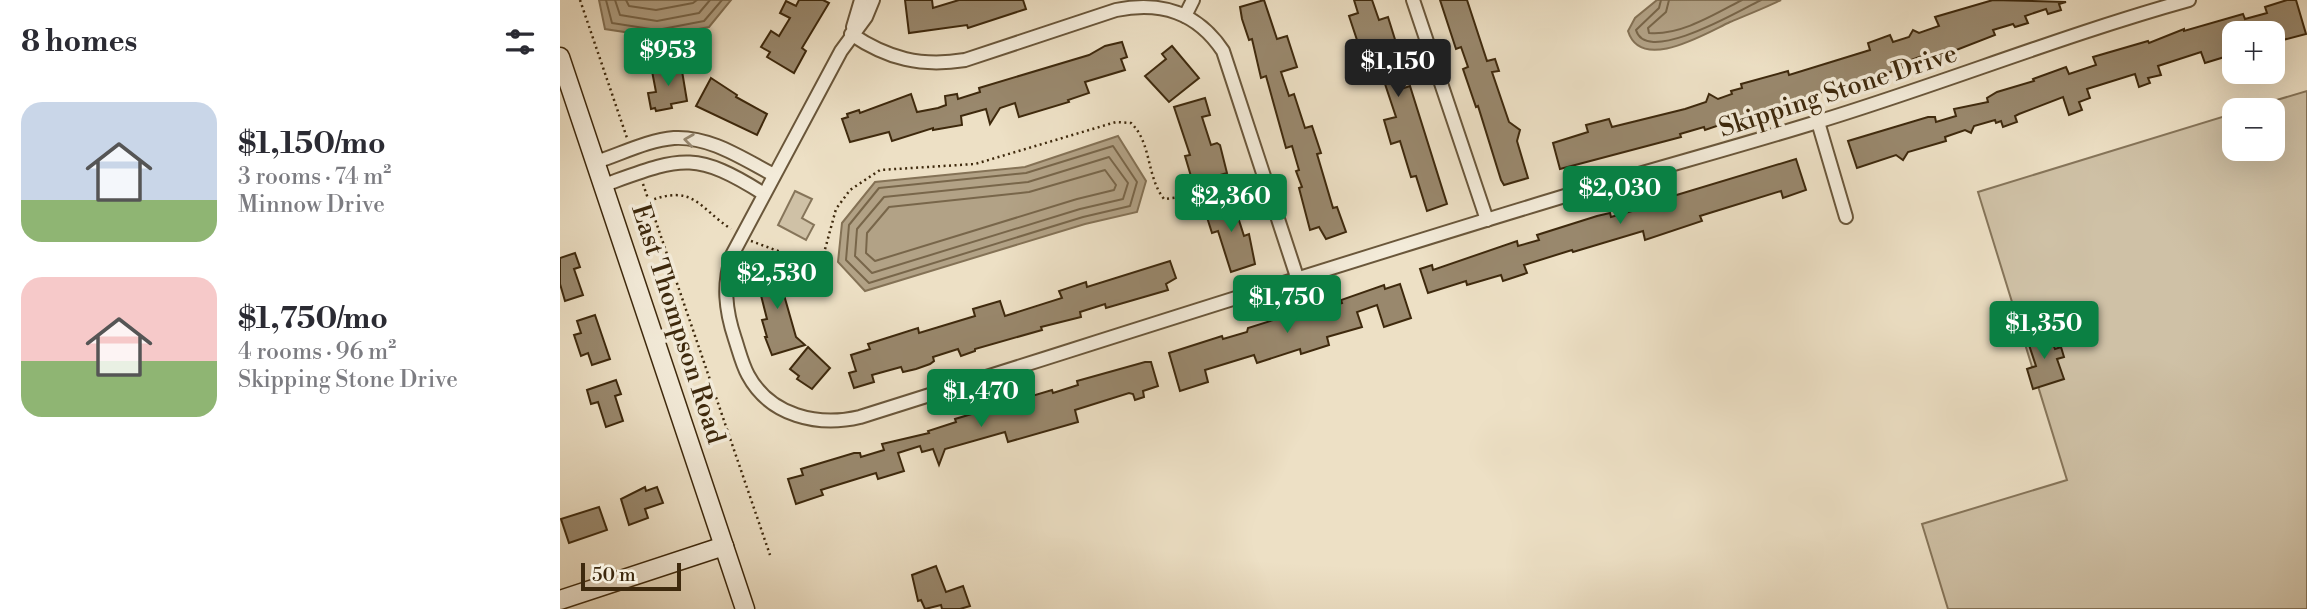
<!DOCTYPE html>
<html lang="en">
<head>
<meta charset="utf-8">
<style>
	:root { --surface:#fff; --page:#f7f7f7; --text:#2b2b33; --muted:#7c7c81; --accent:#0b8043 }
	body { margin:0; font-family:"Libre Bodoni",serif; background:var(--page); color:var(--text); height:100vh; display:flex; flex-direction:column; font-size:26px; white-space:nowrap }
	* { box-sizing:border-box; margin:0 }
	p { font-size:23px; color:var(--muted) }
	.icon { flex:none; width:38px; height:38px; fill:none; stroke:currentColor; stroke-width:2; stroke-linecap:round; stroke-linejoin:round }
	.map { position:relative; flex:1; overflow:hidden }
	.sheet { display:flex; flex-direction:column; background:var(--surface); width:560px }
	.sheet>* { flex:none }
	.tools { position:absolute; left:1662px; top:21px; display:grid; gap:14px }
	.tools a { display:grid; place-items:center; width:63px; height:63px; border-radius:14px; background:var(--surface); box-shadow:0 7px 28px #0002; font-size:35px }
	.scale { position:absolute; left:21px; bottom:18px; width:100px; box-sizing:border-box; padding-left:7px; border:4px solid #3e290d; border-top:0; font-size:19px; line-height:24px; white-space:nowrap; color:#3e290d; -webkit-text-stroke:5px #f3ebd9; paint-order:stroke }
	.price { position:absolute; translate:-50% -60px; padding:0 16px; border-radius:7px; background:var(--accent); color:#fff; font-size:23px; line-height:46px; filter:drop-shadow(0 2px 4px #0008) }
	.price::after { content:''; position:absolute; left:50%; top:42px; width:21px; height:16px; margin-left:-10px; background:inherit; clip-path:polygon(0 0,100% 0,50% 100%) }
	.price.selected { background:#222; color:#fff }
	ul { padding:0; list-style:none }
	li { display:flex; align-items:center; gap:21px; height:175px; padding:0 21px }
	li span { display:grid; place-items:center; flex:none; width:196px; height:140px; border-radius:21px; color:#555 }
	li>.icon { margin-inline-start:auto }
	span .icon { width:84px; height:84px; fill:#fffc; stroke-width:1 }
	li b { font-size:30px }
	h2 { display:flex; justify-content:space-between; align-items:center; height:84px; padding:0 21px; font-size:30px }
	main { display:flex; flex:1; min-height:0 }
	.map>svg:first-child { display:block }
</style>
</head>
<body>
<main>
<section class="sheet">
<h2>8 homes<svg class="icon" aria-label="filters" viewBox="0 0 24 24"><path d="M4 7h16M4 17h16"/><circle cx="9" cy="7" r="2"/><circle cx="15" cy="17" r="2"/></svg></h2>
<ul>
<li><span style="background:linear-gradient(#c9d6e8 70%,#8fb573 0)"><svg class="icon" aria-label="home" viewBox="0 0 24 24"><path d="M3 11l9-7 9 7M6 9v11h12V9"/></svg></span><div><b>$1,150/mo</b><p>3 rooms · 74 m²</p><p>Minnow Drive</p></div></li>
<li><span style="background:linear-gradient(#f6c9c9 60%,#8fb573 0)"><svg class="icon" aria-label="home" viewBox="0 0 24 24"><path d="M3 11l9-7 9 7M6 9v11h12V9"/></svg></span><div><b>$1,750/mo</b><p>4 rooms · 96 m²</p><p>Skipping Stone Drive</p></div></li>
</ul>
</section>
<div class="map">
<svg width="1747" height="609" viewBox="0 0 1747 609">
	<rect width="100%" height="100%" fill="#ede0c5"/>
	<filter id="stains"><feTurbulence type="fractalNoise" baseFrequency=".00286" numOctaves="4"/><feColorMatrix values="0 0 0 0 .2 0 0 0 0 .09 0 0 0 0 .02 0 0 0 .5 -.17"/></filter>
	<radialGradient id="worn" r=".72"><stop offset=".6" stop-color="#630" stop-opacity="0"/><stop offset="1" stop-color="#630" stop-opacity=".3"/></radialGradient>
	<g fill="#cfc1a6" stroke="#86755a" stroke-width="2">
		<polygon points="1747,91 1747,609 1388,609 1362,524 1507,480 1418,192 1675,113 1675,149 1713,149 1713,110 1683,110"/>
		<polygon points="235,191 252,199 242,218 254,225 246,240 218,225"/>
	</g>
	<g fill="#b2a286" stroke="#847256" stroke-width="2">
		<polygon points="39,0 171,0 149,27 97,37 45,29"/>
		<path d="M1097,0H1221C1205,8 1187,15 1170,22C1146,33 1081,73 1068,31L1075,18Z"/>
		<polygon points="558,136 586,181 577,212 525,224 305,291 278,262 282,223 315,182 465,167"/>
	</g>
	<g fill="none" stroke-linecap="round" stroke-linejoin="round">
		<g stroke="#78664a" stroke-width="2">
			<polyline points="46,0 52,23 97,30 144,21 162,0"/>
			<polyline points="55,0 60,15 97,21 139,13 150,0"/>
			<polyline points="66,0 69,6 96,10 133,3 137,0"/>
			<path d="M1101,0L1099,8L1076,30C1086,66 1181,10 1201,0"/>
			<path d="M1109,0L1106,12L1088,28L1089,33C1120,36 1155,14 1182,0"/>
			<polygon points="553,146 577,182 570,206 523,217 309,283 286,260 289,225 319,188 466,173"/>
			<polygon points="549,157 568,183 563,199 520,209 312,273 295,256 297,229 324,197 468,182"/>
			<polygon points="545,170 556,185 554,190 517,199 315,261 306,253 307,233 329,207 469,192"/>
		</g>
	</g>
	<g fill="#99886d" stroke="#3e290d" stroke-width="2">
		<polygon points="239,0 263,0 269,3 242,48 246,51 234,73 207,57 210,52 201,47 211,31 219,36 230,18 220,13 226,1 236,6"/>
		<polygon points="345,0 372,0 373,8 399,0 463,0 466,9 408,28 407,25 349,33"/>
		<polygon points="704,0 717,39 727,36 737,67 721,72 729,96 734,94 745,128 752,126 761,153 757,154 773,208 777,207 786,232 766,239 759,227 750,230 739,188 742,187 736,171 739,170 732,146 726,148 706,76 701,78 692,39 689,40 682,19 680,7"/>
		<polygon points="794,0 812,0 819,20 828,17 843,65 837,67 844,88 850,86 887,204 867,211 856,176 851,177 840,141 831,144 824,120 836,117 821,72 809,76 789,16 798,13"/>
		<polygon points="880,0 907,0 927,61 935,59 939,71 932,72 949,122 960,130 957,141 968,178 944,185 941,180 918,106 916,107 903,69 908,67 901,47 896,49"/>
		<polygon points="1433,0 1506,2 1499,4 1501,10 1488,14 1486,9 1465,16 1468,23 1455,27 1453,24 1433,30 1435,35 1386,54 1364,61 1362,56 1340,64 1342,68 1319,76 1224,103 1145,130 1144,127 1120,134 1121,137 1000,169 993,143 1028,132 1026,125 1049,119 1052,127 1125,109 1146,102 1149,94 1158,99 1172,94 1171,91 1182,88 1181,84 1228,71 1229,75 1310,50 1308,43 1330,35 1333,42 1349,37 1353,30 1359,33 1379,26 1375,17"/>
		<polygon points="1727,0 1736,0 1746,34 1715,42 1713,33 1664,33 1671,55 1645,63 1641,52 1598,66 1601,75 1588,78 1590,83 1579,87 1575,74 1527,89 1530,98 1519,102 1522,110 1509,115 1503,97 1459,114 1455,116 1457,122 1443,127 1441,121 1436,123 1435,120 1414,126 1411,133 1405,130 1385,137 1386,141 1348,152 1343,160 1336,155 1297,168 1288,141 1368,117 1375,117 1376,122 1396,116 1394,109 1428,102 1427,98 1437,92 1474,81 1473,79 1506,67 1509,74 1536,65 1533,57 1588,41 1589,43 1624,29 1624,31 1683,14 1685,19 1707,13 1705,7"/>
		<polygon points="562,42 567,57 561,59 565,70 525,82 529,93 508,100 509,102 459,117 455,103 440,108 430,124 426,109 401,116 402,125 373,130 373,128 332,141 329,132 290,142 282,119 288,117 287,114 299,110 300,113 351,94 357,112 378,108 386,105 385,96 397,94 398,99 420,92 419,88 529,55 545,46"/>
		<polygon points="612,46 639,78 609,102 585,76 606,59 602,54"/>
		<polygon points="121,65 127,101 111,104 112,108 96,111 95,108 91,109 88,93 96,92 92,71"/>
		<polygon points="151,78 177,95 176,97 207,114 197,135 136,106"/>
		<polygon points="645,98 650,115 642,117 651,145 657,143 660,145 667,173 633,183 625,156 630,155 614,107"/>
		<polygon points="1236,159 1246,190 1223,198 1221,191 1140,216 1142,221 1085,240 1083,231 1013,252 1012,250 964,265 967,273 943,281 941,275 907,285 906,281 868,293 860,269 872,265 873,270 957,241 958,246 979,240 977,235 1037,216 1050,213 1051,217 1079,209 1078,203 1099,198 1100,200"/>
		<polygon points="676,198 681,213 677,214 684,236 689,234 695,264 671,272 658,231 652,233 644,208"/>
		<polygon points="15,253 20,267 14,269 23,295 5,301 0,284 0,258"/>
		<polygon points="610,261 616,278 606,284 608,290 546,308 545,304 520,312 521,317 481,327 482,330 415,349 415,351 401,356 398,349 373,357 374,361 370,364 356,369 343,372 341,367 312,375 314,382 294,388 289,373 296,371 291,355 310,349 308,344 358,328 359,333 415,316 413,309 440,301 445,316 502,298 499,291 526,282 527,287"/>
		<polygon points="219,264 228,294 224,295 236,337 245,345 212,355 205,337 207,337 202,320 207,319 195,272"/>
		<polygon points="840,284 851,318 824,327 817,305 797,312 802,327 767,337 769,345 741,354 740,349 697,363 694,355 645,370 648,382 620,391 609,353 662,336 663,339 687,332 688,328 742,311 743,313 758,310 782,303 781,300 824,285 825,289"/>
		<polygon points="35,315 50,359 32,365 28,353 21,356 14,335 21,333 17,321"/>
		<polygon points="1484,330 1489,345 1493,344 1495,349 1501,347 1504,357 1497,359 1504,379 1473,389 1467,369 1476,366 1466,336"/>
		<polygon points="248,347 270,368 252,389 237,379 239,376 230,369"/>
		<polygon points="585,362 591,362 598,386 583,391 584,397 575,400 573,394 569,393 515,410 518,422 448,442 445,432 385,449 379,465 373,449 362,452 360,446 338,453 344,471 318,479 316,473 261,490 263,495 236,504 228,479 243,475 241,469 294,453 300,453 301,457 324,450 322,444 369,433 368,431 396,422 395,419 492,390 493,393 518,385 517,381"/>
		<polygon points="56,380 61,394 55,396 63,421 46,427 38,402 31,404 27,390"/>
		<polygon points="85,487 86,491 97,487 103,503 85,509 88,518 69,525 61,499"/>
		<polygon points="39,507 47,530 9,543 1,519"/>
		<polygon points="376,566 386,592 403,586 410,606 400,609 382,609 381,605 365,609 361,600 358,601 352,575"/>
	</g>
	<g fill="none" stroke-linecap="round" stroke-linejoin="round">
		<g stroke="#6a573b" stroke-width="16">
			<g id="street">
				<path d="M313,0L306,17L281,51L172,255C163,285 165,309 175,339C179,351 182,364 188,375C210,416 258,427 300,417C532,344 763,269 995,199C1082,172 1170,149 1257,122C1382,84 1503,35 1629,0"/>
				<polyline points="853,0 927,220"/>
				<polyline points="625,16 633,0"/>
				<polyline points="293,27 301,0"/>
				<path d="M291,34C328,59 361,67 405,60L556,10C601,1 637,12 663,51L738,280"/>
				<polyline points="1258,122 1286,217"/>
				<path d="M36,162C61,154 88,140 114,138C150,136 183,159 214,175"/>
				<path d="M44,185C120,158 133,149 204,194"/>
			</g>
		</g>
		<g stroke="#3e290d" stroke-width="21">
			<g id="secondary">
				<polyline points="0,57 185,609"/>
				<polyline points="0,600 164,546"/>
			</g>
		</g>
		<g stroke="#3e290d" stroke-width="2.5" stroke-dasharray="2 3.5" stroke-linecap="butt">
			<polyline points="20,0 67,138"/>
			<polyline points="83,184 210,555"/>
			<path d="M89,201C134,184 138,207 171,229"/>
			<path d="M191,241L237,258L255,260L264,253L276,209L290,190L320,170L415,164L556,122L571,123C592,143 586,176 604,199L622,197L690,175"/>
		</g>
		<use href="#street" stroke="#f3ebd9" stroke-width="12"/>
		<use href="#secondary" stroke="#f3ebd9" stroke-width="18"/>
	</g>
	<defs><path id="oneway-chevron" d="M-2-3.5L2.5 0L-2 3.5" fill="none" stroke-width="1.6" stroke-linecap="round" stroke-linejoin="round" transform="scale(1.75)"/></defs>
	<use stroke="#988a73" href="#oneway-chevron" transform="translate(129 140) rotate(-172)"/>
	<g text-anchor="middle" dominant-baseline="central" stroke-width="7" stroke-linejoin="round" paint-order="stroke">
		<g font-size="26" fill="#3e290d" stroke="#f3ebd9">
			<text transform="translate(1278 91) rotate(-18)">Skipping Stone Drive</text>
			<text transform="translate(118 324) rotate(72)">East Thompson Road</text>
		</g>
	</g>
	<rect width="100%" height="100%" filter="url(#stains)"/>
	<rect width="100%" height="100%" fill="url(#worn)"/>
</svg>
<div class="tools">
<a>+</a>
<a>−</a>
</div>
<div class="scale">50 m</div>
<b class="price" style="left:108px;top:88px">$953</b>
<b class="price selected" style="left:838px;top:99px">$1,150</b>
<b class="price" style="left:1060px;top:226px">$2,030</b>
<b class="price" style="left:671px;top:234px">$2,360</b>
<b class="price" style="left:217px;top:311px">$2,530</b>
<b class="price" style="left:727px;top:335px">$1,750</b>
<b class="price" style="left:1484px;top:361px">$1,350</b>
<b class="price" style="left:421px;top:429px">$1,470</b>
</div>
</main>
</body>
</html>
